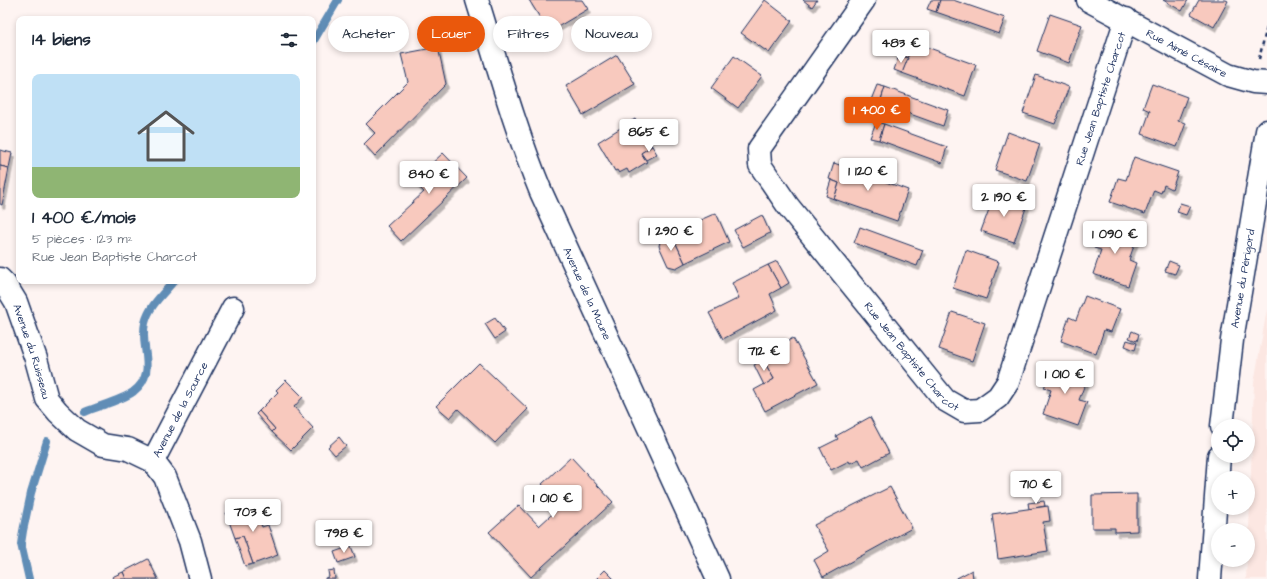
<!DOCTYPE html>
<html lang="fr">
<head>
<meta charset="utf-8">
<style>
	:root { --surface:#fff; --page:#f2f2f3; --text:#1f2937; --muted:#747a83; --accent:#ea580c }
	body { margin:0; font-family:"Architects Daughter",sans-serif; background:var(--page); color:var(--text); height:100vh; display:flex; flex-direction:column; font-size:15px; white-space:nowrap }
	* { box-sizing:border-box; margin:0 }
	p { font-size:13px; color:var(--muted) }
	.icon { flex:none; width:22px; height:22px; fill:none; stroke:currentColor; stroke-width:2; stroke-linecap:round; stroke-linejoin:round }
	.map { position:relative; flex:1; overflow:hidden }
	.side { position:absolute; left:16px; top:16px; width:300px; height:268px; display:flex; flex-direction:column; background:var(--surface); border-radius:8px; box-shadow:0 2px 6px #0003 }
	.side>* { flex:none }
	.banner { position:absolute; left:328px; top:16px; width:380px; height:36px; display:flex; gap:8px }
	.tools { position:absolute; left:1211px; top:419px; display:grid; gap:8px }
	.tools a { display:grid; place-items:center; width:44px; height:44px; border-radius:50%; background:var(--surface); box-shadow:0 2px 6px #0003; font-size:20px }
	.price { position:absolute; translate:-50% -34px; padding:0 9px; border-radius:4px; background:#fff; color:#222; font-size:13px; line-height:26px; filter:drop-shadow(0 1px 2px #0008) }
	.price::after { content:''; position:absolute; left:50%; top:24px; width:12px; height:9px; margin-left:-6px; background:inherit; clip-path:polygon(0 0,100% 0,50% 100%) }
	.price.on { background:var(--accent); color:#fff }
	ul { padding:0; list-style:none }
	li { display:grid; align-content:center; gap:8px; height:212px; padding:0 16px }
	li span { display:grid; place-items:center; height:124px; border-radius:8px; color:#555 }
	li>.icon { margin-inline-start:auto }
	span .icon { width:72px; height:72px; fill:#fffc; stroke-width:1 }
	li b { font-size:17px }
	h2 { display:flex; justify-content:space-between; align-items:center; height:48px; padding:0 16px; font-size:17px }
	.chip { padding:0 14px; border-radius:18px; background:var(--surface); box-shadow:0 2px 6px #0003; font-size:14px; line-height:36px }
	.chip.on { background:var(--accent); color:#fff }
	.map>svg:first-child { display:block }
</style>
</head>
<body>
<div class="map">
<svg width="1267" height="579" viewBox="0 0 1267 579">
	<defs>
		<filter id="shadow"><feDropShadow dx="2.5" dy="4.5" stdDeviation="0" flood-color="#0004"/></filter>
	</defs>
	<rect width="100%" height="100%" fill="#fef4f2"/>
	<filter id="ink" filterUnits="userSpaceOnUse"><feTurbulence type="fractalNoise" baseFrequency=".025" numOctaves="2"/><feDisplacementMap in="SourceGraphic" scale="8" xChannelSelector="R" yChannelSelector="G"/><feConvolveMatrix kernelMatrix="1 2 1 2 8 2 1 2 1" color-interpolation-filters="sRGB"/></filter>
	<g filter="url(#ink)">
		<polygon fill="#fce7e2" points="1267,309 1267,579 1246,579 1247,560 1248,560 1254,383"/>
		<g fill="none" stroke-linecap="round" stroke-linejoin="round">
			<g stroke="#618db6" stroke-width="8">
				<polyline points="313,42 338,0"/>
				<path d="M85,412C99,406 122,400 133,392C159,372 139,348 145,323C149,306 163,294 174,281"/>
				<polyline points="29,579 21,544 23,531 31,493 47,441"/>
			</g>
		</g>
		<g fill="#f8c9be" stroke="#1b2f5e" filter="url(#shadow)">
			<polygon points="529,0 582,0 588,9 549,32"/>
			<polygon points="765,0 792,21 769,53 741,33"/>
			<polygon points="803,0 817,0 812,7"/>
			<polygon points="931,0 940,0 936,12 927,9"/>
			<polygon points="940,0 953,0 1005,18 999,34 936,12"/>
			<polygon points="1163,0 1188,0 1182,11"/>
			<polygon points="1199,0 1226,0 1228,1 1214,27 1191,14"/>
			<polygon points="1050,14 1082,25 1069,63 1037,51"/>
			<polygon points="905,39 913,42 908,58 899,55"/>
			<polygon points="913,42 976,65 965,96 902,73"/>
			<polygon points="438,47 446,84 375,156 364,144 375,133 366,124 408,82 401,54"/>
			<polygon points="617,55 635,84 583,115 566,86"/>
			<polygon points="899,55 908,58 902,73 894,70"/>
			<polygon points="734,56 762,76 738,108 711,88"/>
			<polygon points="1036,75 1069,87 1055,124 1023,113"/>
			<polygon points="1152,84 1187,97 1178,121 1186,123 1177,147 1142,134 1150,111 1143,108"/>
			<polygon points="877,85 885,87 880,103 871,100"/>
			<polygon points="885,87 948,110 943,126 880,103"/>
			<polygon points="635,119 652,146 641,153 647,162 629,173 627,169 619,173 617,170 615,171 598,142"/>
			<polygon points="876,122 884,124 879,140 870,138"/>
			<polygon points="884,124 947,147 942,163 879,140"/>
			<polygon points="1008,132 1040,144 1027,181 995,170"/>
			<polygon points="652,146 657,154 646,160 641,153"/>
			<polygon points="0,150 12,153 9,168 0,166"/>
			<polygon points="443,153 467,178 401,241 387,226 424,192 413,181"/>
			<polygon points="1134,157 1178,172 1172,189 1164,185 1161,193 1154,190 1145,214 1110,202 1118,178 1126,180"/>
			<polygon points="834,163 908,190 897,221 834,199 839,183 829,179"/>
			<polygon points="0,166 9,168 2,205 0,204"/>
			<polygon points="831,180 839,183 834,199 826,196"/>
			<polygon points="995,193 1027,205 1014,242 981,231"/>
			<polygon points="1180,203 1190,206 1186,215 1177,212"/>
			<polygon points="716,213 729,242 685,263 671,233"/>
			<polygon points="762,215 770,233 743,247 734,230"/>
			<polygon points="1102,224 1137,237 1129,260 1136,263 1128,286 1093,274 1101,250 1094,248"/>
			<polygon points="860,227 923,250 917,266 854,243"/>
			<polygon points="671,233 685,263 676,268 668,266 659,246 661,237"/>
			<polygon points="966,250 999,262 986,299 953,288"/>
			<polygon points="777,261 789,283 781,288 768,265"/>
			<polygon points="1169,261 1179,265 1175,274 1165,271"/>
			<polygon points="768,265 781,288 770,294 777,310 723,339 709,313 739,298 732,283"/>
			<polygon points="1085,296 1120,309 1111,332 1104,330 1096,354 1061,341 1069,317 1076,320"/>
			<polygon points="952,312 985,323 972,361 939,349"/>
			<polygon points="495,318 505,332 495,339 485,324"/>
			<polygon points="1132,331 1139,334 1137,341 1129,338"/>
			<polygon points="793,338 818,383 765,411 754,390 774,379 761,356"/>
			<polygon points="1127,340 1137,343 1135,350 1125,346"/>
			<polygon points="763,360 774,379 764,385 754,365"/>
			<polygon points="479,363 528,409 495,443 458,409 450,418 436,406"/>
			<polygon points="1053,364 1088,376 1079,400 1087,402 1078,426 1043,414 1051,390 1044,388"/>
			<polygon points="286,380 303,397 294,407 313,428 291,450 272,432 275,429 259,411 278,392 276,390"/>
			<polygon points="259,411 275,429 272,432 256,414"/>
			<polygon points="870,417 889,453 863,467 859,459 850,463 849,461 831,470 820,448 838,439 836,436"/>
			<polygon points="339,437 346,446 335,455 328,447"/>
			<polygon points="571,457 613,502 531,577 489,532 519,505 539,526 561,506 542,484"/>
			<polygon points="890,487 912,528 823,577 814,560 829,551 814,525"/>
			<polygon points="1137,494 1137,531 1115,532 1115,528 1092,528 1092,495"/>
			<polygon points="1044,501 1045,506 1029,509 1028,503"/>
			<polygon points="253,504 262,527 268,525 278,555 253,564 243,536 235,538 226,513"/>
			<polygon points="1048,506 1050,521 1043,522 1048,551 998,559 992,514"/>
			<polygon points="243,536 253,564 245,566 235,538"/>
			<polygon points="351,546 355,557 338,563 334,552"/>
			<polygon points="148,559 158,579 126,579 123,572"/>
			<polygon points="334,570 335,579 325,579 325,578 329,577 328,571"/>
			<polygon points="605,570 614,579 596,579"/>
			<polygon points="972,570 973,579 955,579"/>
			<polygon points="123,572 126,579 113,579 112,577"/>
		</g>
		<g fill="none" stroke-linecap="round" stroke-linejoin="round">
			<g stroke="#1b2f5e" stroke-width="25">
				<g id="street">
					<path id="s1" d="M477,0C497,64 515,129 541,192L718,579"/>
					<path id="s2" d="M864,0L759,149L760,165L788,206L945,400L964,411L980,410L998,397L1008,382L1126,19"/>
					<path id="s3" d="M1088,0L1228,75L1253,82L1267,83"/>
					<path id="s4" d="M0,279L5,284L16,302L36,359L47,399L58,412L77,430L103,445L128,449L153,461"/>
					<path id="s5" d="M200,579L190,541L165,477L153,461L233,308"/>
				</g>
			</g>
			<g stroke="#1b2f5e" stroke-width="25">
				<g id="secondary">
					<path id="s6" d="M1222,426L1232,340L1267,131"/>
					<polyline points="1210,579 1219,456"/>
				</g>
			</g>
			<polyline stroke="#1b2f5e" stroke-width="2.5" stroke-dasharray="4 3" stroke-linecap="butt" points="1259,59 1267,27"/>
			<use href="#street" stroke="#fff" stroke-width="22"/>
			<use href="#secondary" stroke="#fff" stroke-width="22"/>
		</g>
	</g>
	<g text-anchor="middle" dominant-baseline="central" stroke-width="3" stroke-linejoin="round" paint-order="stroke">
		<g font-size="11" fill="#1b2f5e" stroke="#fff">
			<text stroke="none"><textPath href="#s3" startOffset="112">Rue Aimé Césaire</textPath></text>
			<text stroke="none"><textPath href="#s2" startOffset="874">Rue Jean Baptiste Charcot</textPath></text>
			<text stroke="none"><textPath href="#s6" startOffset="149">Avenue du Périgord</textPath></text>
			<text stroke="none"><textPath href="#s1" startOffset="314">Avenue de la Moune</textPath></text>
			<text stroke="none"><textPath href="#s4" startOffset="80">Avenue du Ruisseau</textPath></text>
			<text stroke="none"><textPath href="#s2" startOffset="443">Rue Jean Baptiste Charcot</textPath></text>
			<text stroke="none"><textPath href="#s5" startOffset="186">Avenue de la Source</textPath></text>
		</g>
	</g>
</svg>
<div class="tools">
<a><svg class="icon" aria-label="locate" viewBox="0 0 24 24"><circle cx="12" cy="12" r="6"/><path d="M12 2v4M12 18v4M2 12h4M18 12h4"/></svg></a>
<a>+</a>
<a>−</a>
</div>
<b class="price" style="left:901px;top:64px">483 €</b>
<b class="price on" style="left:877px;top:131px">1 400 €</b>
<b class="price" style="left:649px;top:153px">865 €</b>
<b class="price" style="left:868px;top:192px">1 120 €</b>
<b class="price" style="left:429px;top:195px">840 €</b>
<b class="price" style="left:1004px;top:218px">2 190 €</b>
<b class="price" style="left:671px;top:252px">1 290 €</b>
<b class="price" style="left:1115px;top:255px">1 090 €</b>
<b class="price" style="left:764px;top:372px">712 €</b>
<b class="price" style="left:1065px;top:395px">1 010 €</b>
<b class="price" style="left:1036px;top:505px">710 €</b>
<b class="price" style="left:553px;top:519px">1 010 €</b>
<b class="price" style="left:253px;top:533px">703 €</b>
<b class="price" style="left:344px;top:554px">798 €</b>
<div class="banner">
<a class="chip">Acheter</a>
<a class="chip on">Louer</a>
<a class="chip">Filtres</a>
<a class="chip">Nouveau</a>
</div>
<section class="side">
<h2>14 biens<svg class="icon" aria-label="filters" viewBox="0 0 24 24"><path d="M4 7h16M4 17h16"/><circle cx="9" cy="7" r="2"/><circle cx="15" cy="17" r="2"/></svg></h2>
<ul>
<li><span style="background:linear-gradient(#bfe0f5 75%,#8fb573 0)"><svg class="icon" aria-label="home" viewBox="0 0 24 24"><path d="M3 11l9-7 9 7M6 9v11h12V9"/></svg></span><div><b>1 400 €/mois</b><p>5 pièces · 123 m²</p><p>Rue Jean Baptiste Charcot</p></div></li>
</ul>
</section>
</div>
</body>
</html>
